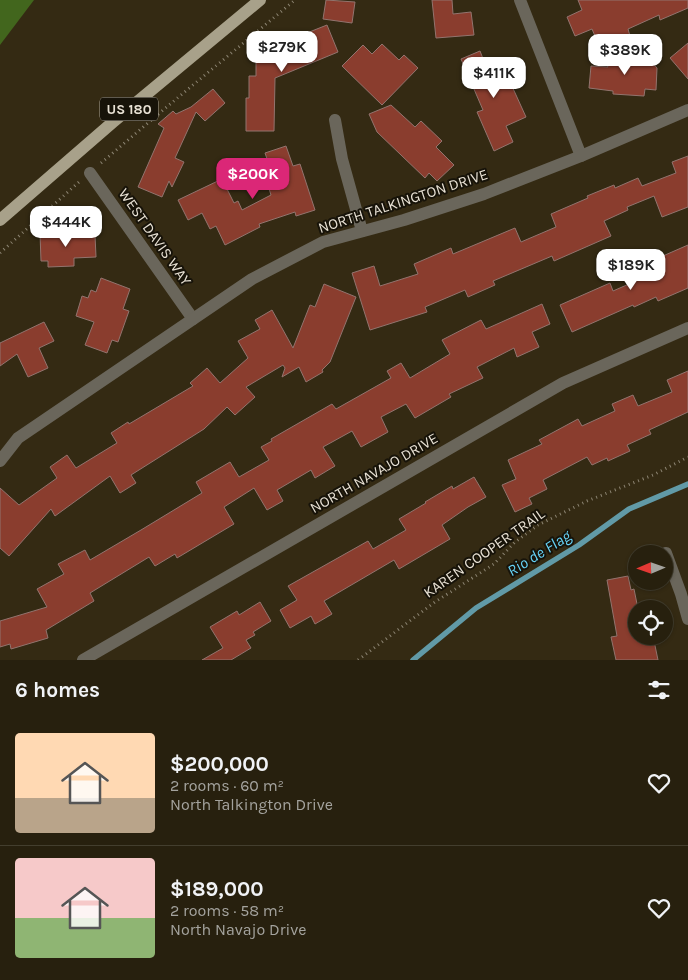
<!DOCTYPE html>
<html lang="en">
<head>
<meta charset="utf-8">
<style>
	:root { --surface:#27200e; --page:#2f2817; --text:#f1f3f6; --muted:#a4a39e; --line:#433e2e; --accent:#db2777 }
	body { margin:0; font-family:Karla,sans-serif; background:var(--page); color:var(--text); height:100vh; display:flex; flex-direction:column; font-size:19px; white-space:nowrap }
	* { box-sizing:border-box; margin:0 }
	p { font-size:16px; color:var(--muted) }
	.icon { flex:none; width:28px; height:28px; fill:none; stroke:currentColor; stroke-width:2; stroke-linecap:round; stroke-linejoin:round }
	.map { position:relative; height:660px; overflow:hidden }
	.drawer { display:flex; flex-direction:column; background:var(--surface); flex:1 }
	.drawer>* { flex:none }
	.needle { width:32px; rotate:268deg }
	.fabs { position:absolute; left:628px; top:545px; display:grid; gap:10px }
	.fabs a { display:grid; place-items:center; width:45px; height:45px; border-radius:50%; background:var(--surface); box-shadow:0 1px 4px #0004,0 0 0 1px var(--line); font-size:25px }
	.price { position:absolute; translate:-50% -42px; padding:0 11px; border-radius:10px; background:#fff; color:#222; font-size:16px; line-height:32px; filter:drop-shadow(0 1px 2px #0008) }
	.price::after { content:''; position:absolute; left:50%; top:30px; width:15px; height:11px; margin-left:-8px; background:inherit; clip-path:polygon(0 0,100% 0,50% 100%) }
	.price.selected { background:var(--accent); color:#fff }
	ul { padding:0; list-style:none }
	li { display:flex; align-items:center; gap:15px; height:125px; padding:0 15px }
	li+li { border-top:1px solid var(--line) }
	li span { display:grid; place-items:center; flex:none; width:140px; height:100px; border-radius:5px; color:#555 }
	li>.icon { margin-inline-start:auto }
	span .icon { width:60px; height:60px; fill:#fffc; stroke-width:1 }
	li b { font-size:21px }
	h2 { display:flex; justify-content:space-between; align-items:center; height:60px; padding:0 15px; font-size:21px }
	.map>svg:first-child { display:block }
</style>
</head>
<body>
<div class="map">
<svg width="688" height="660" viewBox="0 0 688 660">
	<rect width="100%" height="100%" fill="#342a13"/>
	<polygon fill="#42661d" points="0,0 34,0 0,45"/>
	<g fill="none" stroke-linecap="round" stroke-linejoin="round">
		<polyline stroke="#619aa7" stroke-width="5.5" points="413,660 476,608 579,545 629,509 688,484"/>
	</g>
	<g fill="#8a3d2e" stroke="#92746e">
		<polygon points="326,0 355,2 352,23 323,19"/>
		<polygon points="432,0 452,0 453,14 471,12 474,35 436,38"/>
		<polygon points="578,0 688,0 688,8 660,20 659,15 628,29 630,36 600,48 592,29 575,36 567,17 582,10"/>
		<polygon points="327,25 338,52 275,78 274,131 246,131 246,98 249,98 249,76 256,76 256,53 272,53 269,48"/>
		<polygon points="688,43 688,79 670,58"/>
		<polygon points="382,44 399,60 404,55 418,68 382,105 342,66 363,45 372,54"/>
		<polygon points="480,51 487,69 503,62 512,84 511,84 526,117 506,126 513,142 494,151 477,112 483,110 461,59"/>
		<polygon points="603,57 650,60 657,68 656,90 645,89 644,96 613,94 613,91 589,88 591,66 608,67"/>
		<polygon points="213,89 225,103 205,121 196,112 175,158 184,162 172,187 169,181 162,197 138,187 164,128 158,124 173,111 176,114 191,107"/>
		<polygon points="391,105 415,127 421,121 442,141 436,147 454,165 437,181 429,173 425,178 377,132 369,114"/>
		<polygon points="286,146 293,166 300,164 315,210 296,216 295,212 259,224 260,227 225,245 216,226 210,229 202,213 188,220 178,200 222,179 234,203 238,201 242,210 271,195 266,179 273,176 265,153"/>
		<polygon points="688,156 688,207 662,217 654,196 627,207 628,210 604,221 611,236 554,261 552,256 493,281 495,285 468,297 465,290 425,307 427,312 370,330 352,273 374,266 380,286 418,274 414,264 451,248 453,254 515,228 521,242 556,227 551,214 588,198 587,196 614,185 615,188 638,178 642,186 676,173 672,162"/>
		<polygon points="70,232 70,236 95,235 96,257 74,258 74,266 48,267 48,261 41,261 40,233"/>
		<polygon points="688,245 688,288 658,301 656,297 634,307 633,305 572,332 560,305 610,283 613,291 645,277 640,266"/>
		<polygon points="101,278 130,289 123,309 129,311 118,342 112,340 107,353 85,345 94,322 76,316 82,296 88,298 91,290 96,292"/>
		<polygon points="324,284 356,297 330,362 322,370 323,372 306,382 299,367 282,377 285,368 283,365 246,387 255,397 235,415 227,407 204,429 131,475 136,483 120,493 110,476 55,516 51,509 9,556 0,548 0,488 19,505 57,478 50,467 67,455 76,468 117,443 111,433 128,422 129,424 193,386 190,383 207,368 220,383 248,358 238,341 260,329 255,320 272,310 293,348 310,305 315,307"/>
		<polygon points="542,304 550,324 532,332 539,347 517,357 514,348 477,367 483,378 449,394 451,397 415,418 406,404 381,417 388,432 361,447 352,431 323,447 335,466 315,478 311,470 277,490 283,501 267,510 254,488 224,507 234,524 177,558 175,554 155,566 149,557 90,593 94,601 46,630 48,638 11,649 10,644 0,647 0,621 47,607 37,589 64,574 58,564 85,550 90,560 141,530 202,493 196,482 230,462 239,477 269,460 261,447 272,441 271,439 332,404 336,409 391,378 387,371 401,363 410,378 450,354 442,340 481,320 486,329"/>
		<polygon points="44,322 54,341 39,348 48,368 28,377 17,354 0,366 0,343"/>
		<polygon points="688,371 688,412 649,430 651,434 627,445 630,451 608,461 607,458 592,465 587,457 543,480 547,489 529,498 532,504 515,512 502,485 516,479 508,460 542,444 539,440 578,419 582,426 615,411 612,404 633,395 638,406 672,392 667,380"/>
		<polygon points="474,477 486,497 468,507 442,525 450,539 399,569 394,560 324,601 332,614 315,624 311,616 290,628 280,610 297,600 288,586 368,541 373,549 406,530 399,519 426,503 425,502 452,486 453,489"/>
		<polygon points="628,576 631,590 634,589 638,609 636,609 636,636 653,636 658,660 616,660 611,637 617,636 607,580"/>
		<polygon points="260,602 271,621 253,632 255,635 246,640 251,648 231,660 202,660 223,648 210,627 237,611 239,615"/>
	</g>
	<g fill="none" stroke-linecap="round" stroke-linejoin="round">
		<g stroke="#8d8573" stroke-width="3" stroke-dasharray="1 4" stroke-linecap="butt">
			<polyline points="101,163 175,100 295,0"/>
			<polyline points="0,253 79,182"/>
			<polyline points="358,660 435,602 494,564 515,542 538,525 587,501 653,475 688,457"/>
		</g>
		<g stroke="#6a665b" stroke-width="12">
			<polyline points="520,0 581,156"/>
			<polyline points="335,120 342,159 362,231"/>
			<polyline points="90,173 193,319"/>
			<polyline points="0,461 18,438 252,279 323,242 404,220 484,194 581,156 688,110"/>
			<polyline points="666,553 681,594 688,619"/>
			<polyline points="83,660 563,383 688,328"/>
		</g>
		<polyline stroke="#a8a18a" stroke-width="12" points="0,220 113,122 260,0"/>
	</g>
	<g text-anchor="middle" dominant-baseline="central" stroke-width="4" stroke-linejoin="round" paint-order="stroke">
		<rect fill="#171309" stroke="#a9a397" stroke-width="1" x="100" y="97.5" width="58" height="23" rx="4"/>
		<g font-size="14" font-weight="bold" fill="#e8e1d4">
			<text x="129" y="109">US 180</text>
		</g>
		<g font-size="15" fill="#e8e1d4" stroke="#171309">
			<text transform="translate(403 201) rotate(-18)">NORTH TALKINGTON DRIVE</text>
			<text transform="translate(155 237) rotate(55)">WEST DAVIS WAY</text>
			<text transform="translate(374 473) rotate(-30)">NORTH NAVAJO DRIVE</text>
			<text transform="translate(484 553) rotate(-35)">KAREN COOPER TRAIL</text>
		</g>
		<g font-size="16" font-style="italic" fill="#66d2f6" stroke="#171309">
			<text transform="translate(539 553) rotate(-32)">Rio de Flag</text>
		</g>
	</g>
</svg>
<div class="fabs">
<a><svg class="needle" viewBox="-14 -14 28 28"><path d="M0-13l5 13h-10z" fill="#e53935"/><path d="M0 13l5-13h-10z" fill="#a4a39e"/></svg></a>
<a><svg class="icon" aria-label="locate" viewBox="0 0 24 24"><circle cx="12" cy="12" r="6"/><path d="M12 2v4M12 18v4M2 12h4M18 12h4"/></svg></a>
</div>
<b class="price" style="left:282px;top:73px">$279K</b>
<b class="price" style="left:625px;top:76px">$389K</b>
<b class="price" style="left:494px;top:99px">$411K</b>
<b class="price selected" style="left:253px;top:200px">$200K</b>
<b class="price" style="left:66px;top:248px">$444K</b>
<b class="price" style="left:631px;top:291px">$189K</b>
</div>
<section class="drawer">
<h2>6 homes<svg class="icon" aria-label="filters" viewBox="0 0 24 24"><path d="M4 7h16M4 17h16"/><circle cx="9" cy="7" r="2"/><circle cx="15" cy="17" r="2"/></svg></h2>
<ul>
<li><span style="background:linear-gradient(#ffd9b3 65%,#b9a48a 0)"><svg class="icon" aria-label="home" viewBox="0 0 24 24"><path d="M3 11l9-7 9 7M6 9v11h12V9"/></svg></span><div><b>$200,000</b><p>2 rooms · 60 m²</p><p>North Talkington Drive</p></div><svg class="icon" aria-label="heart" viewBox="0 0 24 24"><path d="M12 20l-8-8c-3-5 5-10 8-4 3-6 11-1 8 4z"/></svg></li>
<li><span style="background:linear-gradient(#f6c9c9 60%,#8fb573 0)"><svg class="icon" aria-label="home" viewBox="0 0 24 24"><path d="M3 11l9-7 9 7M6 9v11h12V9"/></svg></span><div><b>$189,000</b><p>2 rooms · 58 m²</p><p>North Navajo Drive</p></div><svg class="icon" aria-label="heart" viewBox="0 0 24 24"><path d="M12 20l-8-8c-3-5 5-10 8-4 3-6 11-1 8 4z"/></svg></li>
</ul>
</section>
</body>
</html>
